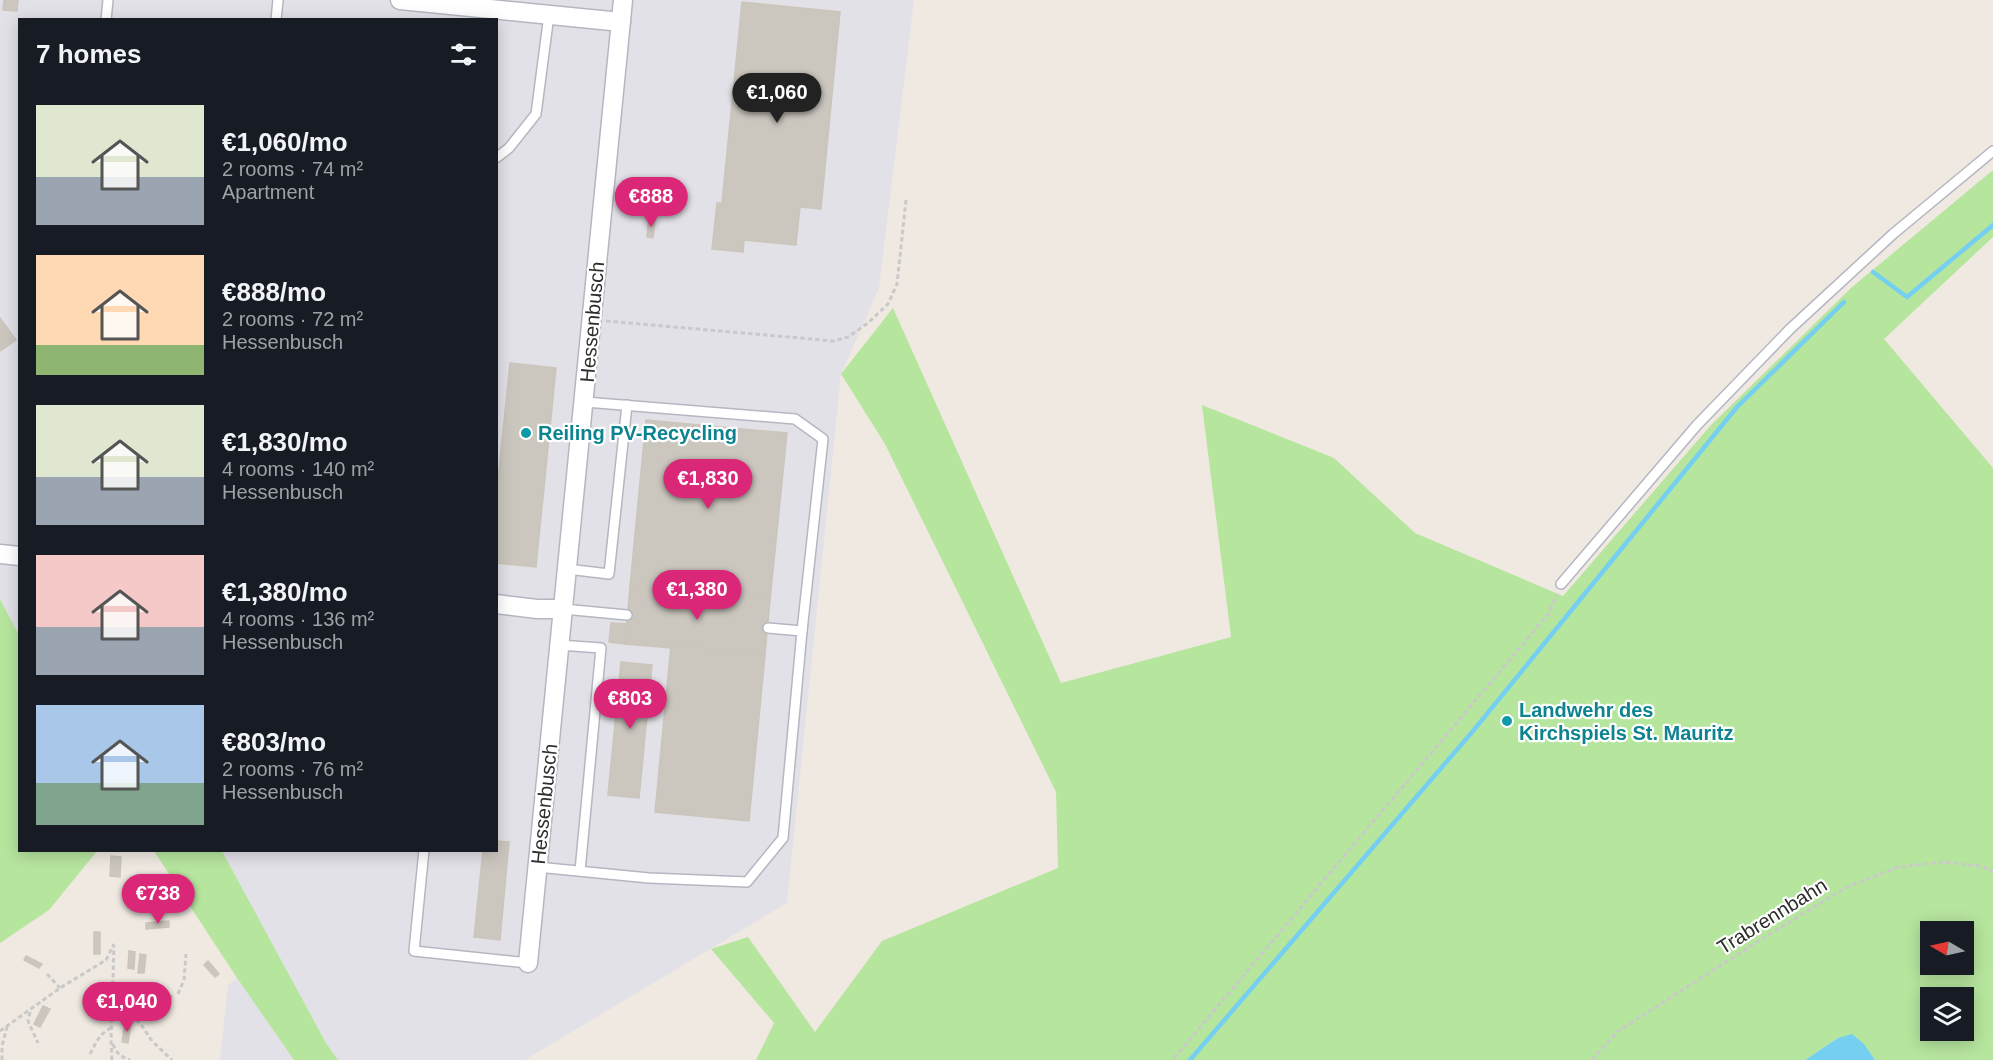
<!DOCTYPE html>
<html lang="en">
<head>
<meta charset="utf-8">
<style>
	:root { --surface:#171b24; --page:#242831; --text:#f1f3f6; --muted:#9ea1a6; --accent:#db2777 }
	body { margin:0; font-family:Arial,sans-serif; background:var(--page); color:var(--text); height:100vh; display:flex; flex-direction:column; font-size:22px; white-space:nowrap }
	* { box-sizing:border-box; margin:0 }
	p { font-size:20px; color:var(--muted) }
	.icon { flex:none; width:33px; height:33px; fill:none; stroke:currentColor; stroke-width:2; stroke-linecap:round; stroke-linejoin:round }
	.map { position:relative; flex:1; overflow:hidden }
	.panel { position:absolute; left:18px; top:18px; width:480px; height:834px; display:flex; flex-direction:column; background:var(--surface); border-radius:0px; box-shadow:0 3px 15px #0003 }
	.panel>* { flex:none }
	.needle { width:39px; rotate:279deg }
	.tools { position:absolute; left:1920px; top:921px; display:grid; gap:12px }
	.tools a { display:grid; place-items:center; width:54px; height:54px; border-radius:0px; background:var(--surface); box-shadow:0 3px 15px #0003; font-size:30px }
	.price { position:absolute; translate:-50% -51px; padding:0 14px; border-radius:21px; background:var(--accent); color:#fff; font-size:20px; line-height:39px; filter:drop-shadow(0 2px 3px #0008) }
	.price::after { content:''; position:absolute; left:50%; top:36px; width:18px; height:14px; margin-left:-9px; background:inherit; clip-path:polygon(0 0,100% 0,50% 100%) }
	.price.selected { background:#222; color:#fff }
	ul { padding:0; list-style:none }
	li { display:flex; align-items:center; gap:18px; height:150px; padding:0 18px }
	li span { display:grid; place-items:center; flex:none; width:168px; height:120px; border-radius:0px; color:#555 }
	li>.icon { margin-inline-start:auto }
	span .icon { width:72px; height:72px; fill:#fffc; stroke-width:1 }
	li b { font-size:26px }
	h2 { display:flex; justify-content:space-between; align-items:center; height:72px; padding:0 18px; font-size:26px }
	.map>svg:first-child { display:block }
</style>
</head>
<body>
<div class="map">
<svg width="1993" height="1060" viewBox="0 0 1993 1060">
	<rect width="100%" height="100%" fill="#efe9e1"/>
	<g fill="#e3e1e8">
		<polygon points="0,0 914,0 879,288 841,374 787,903 525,1060 338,1060 326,1043 222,851 496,850 496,20 20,20 19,635 0,599"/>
		<polygon points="237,978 294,1060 220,1060 228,985"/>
	</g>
	<g fill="#b6e59e" fill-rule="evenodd">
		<path d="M1993,170V237L1884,339L1993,468V1060H1875L1864,1044L1838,1038L1805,1060H756L774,1023L711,949L748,937L815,1032L882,941L1058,868L1056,792L885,444L841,374L893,308L1061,683L1231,637L1202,405L1334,458L1415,533L1563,596L1711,425L1851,288ZM1930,932H1964V964H1930ZM1930,998H1964V1030H1930Z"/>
		<polygon points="0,599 19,635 20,850 97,851 49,910 0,943"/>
		<polygon points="154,851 222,851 326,1043 338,1060 294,1060 237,978"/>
	</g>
	<polygon fill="#75cff0" points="1852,1034 1864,1044 1875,1060 1805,1060 1838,1038"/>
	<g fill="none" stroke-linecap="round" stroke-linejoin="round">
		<g stroke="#75cff0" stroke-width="4.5">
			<polyline points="1873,272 1907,297 1993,225"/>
			<polyline points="1190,1060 1473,731 1737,407 1844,302"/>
		</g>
	</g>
	<g fill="#cbc7bf" stroke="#cbc5ba" stroke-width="1.5">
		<polygon points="4,0 18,0 17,11 3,10"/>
		<polygon points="742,2 840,12 821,209 800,207 796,245 744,240 743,252 712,249 717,203 722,203"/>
		<polygon points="649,217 655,218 653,238 647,237"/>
		<polygon points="0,318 16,340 0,351"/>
		<polygon points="510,363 556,368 536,567 496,563 496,499"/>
		<polygon points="646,420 787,433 770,600 630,586"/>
		<polygon points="630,586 770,600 765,655 671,645 671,648 625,644"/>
		<polygon points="611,623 627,624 625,644 609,642"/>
		<polygon points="671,645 765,655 749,821 655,812"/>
		<polygon points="621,662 652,665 639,798 608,795"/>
		<polygon points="496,841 509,842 500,940 474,937 483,850 496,850"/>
		<polygon points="111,856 121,857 120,877 110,876"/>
		<polygon points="169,921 169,927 146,929 146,923"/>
		<rect x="94" y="932" width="6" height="22"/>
		<polygon points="129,951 135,952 134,969 128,968"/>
		<polygon points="140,954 146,955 144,973 138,973"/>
		<polygon points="26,956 42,964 39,968 24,960"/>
		<polygon points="208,961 219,974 215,977 204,965"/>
		<polygon points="166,994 172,996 165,1013 159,1011"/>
		<polygon points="43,1006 50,1009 40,1027 34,1024"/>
		<polygon points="125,1023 131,1023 128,1043 122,1042"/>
	</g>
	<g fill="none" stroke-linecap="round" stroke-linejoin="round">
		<g stroke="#b4b7c1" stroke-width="12">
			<g id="lane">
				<polyline points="106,20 108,0"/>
				<polyline points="276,20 278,0"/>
				<polyline points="496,158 509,148 536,114 549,15"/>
				<polyline points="567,569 609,574 627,405"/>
				<polyline points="1561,584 1697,425 1790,329 1893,234 1993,151"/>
				<polyline points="563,609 627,615"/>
				<polyline points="768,628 802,631"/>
				<polyline points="559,645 601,648 580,871"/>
				<polyline points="424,850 414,951 528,963"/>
				<polyline points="537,867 649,878 747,882 783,838 802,631 823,439 795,419 585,402"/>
			</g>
		</g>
		<g stroke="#b4b7c1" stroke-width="21">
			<g id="street">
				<polyline points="400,0 621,22"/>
				<polyline points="0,554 20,556"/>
				<polyline points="496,604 537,609 563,609"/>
				<polyline points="528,963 623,0"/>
			</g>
		</g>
		<g stroke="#c9c9c9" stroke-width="3" stroke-dasharray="4.5 3" stroke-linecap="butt">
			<polyline points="606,321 834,341 848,337 868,323 888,304 897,284 906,200"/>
			<polyline points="47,974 60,988"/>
			<polyline points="178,994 184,980 186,954"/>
			<polyline points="114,999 140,1023 152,1041 172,1060"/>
			<polyline points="30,1012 28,1021 38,1043"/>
			<polyline points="0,1031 60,988 106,960 114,944"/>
			<path d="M113,1044C116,1053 121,1057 130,1060"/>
			<path d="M90,1054C96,1043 99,1034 111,1028"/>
			<polyline points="1174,1058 1549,613 1557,594"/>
			<polyline points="2,1060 2,1046 7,1027"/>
			<polyline points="112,1060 111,1040 114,946"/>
			<polyline points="1592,1060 1617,1032 1757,942 1845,888 1898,867 1943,862 1980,866 1993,871"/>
		</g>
		<use href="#lane" stroke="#fff" stroke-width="9"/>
		<use href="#street" stroke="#fff" stroke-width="18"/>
	</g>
	<g fill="#0f9aa8" stroke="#fff" stroke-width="2">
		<circle cx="526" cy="433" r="6"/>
		<circle cx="1507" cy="721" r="6"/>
	</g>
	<g text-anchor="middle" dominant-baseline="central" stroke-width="4.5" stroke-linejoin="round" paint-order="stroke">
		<g font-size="20" fill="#2e2e2e" stroke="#fff">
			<text transform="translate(592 322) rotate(-85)">Hessenbusch</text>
			<text transform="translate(544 804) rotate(-84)">Hessenbusch</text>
			<text transform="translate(1772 916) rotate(-32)">Trabrennbahn</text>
		</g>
		<g font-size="20" font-weight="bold" fill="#0d838f" stroke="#fff" text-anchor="start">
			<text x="538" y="433">Reiling PV-Recycling</text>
			<text x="1519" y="710">Landwehr des<tspan x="1519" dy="23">Kirchspiels St. Mauritz</tspan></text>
		</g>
	</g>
</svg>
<div class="tools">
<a><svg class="needle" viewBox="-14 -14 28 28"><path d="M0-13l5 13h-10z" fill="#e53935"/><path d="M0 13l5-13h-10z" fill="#9ea1a6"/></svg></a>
<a><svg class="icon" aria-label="layers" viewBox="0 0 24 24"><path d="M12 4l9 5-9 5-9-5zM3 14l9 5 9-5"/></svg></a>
</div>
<b class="price selected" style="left:777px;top:124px">€1,060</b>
<b class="price" style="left:651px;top:228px">€888</b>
<b class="price" style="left:708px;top:510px">€1,830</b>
<b class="price" style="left:697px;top:621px">€1,380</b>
<b class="price" style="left:630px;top:730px">€803</b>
<b class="price" style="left:158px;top:925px">€738</b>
<b class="price" style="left:127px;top:1033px">€1,040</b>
<section class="panel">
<h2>7 homes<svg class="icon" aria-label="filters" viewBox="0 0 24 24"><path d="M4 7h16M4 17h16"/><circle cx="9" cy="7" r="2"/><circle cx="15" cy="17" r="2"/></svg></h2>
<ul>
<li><span style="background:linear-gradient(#dfe7d0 60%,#9aa5b1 0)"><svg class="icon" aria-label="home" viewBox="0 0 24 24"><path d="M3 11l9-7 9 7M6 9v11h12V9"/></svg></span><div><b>€1,060/mo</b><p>2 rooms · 74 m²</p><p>Apartment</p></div></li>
<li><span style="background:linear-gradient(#ffd9b3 75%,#8fb573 0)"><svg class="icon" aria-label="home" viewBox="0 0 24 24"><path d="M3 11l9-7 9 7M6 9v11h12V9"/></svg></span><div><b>€888/mo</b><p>2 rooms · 72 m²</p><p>Hessenbusch</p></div></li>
<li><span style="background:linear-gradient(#dfe7d0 60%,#9aa5b1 0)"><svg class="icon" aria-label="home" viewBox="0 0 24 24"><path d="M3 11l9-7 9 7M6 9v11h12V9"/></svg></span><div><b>€1,830/mo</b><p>4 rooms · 140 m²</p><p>Hessenbusch</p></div></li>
<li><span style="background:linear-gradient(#f6c9c9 60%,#9aa5b1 0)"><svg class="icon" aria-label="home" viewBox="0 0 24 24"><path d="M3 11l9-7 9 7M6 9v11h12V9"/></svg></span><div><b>€1,380/mo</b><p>4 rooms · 136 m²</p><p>Hessenbusch</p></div></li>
<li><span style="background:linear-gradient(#a9c7e8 65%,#7fa58c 0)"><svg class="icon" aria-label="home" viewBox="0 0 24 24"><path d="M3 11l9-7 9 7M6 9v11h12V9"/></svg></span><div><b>€803/mo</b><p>2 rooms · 76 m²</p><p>Hessenbusch</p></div></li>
</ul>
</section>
</div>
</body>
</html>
